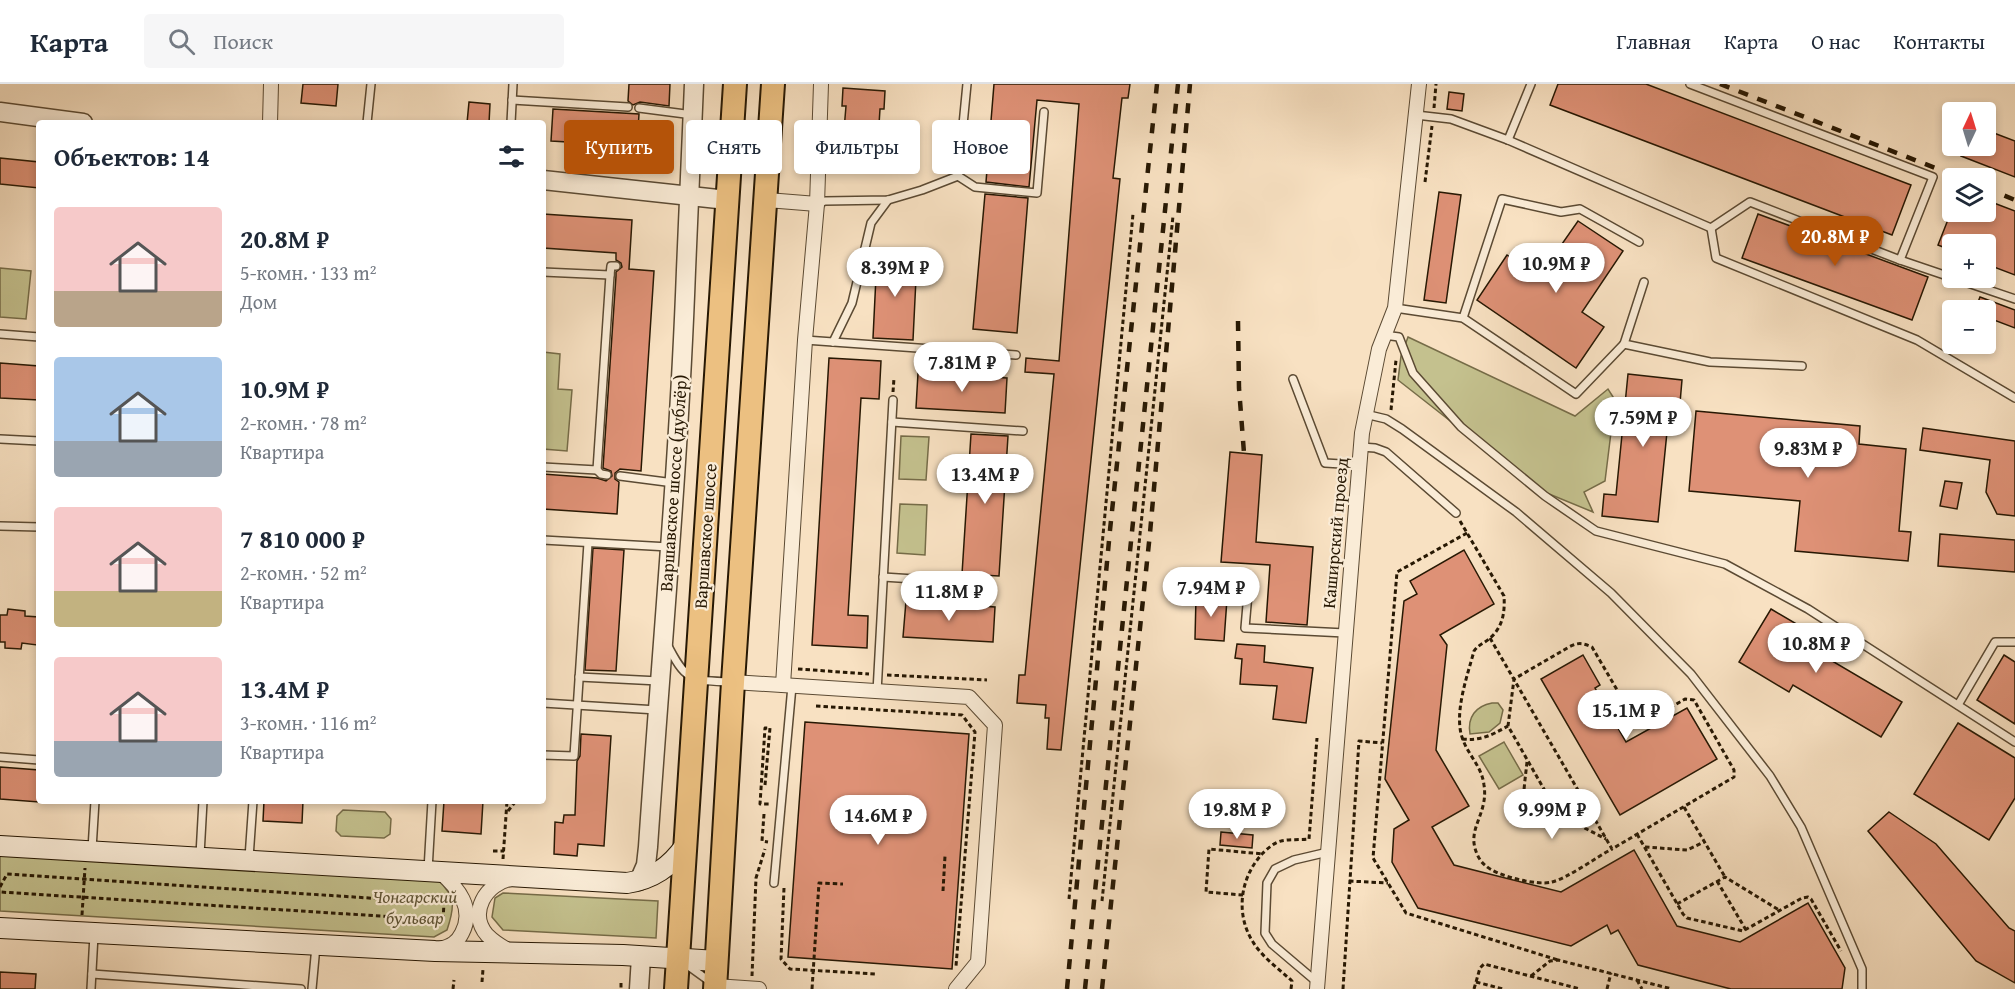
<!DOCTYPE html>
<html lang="ru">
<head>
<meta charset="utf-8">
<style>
	:root { --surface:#fff; --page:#f6f6f7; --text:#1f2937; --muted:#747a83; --line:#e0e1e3; --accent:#b45309 }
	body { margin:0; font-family:"Gentium Book Plus",serif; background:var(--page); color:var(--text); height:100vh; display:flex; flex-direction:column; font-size:22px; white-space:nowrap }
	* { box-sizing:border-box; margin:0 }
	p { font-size:20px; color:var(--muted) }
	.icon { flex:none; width:33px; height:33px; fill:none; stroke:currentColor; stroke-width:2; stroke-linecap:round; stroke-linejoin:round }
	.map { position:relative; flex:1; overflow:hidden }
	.side { position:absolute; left:36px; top:36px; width:510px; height:684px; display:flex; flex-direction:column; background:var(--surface); border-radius:6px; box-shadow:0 3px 9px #0003 }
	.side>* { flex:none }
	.top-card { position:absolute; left:564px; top:36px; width:570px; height:54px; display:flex; gap:12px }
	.needle { width:39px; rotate:4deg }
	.tools { position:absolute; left:1942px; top:18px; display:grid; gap:12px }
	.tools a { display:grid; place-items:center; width:54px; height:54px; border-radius:6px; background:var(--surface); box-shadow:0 3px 9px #0003; font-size:30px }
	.price { position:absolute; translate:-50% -51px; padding:0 14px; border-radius:21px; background:#fff; color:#222; font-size:20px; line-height:39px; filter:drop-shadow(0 2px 3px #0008) }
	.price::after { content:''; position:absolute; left:50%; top:36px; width:18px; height:14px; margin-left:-9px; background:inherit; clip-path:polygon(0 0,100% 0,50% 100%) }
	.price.current { background:var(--accent); color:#fff }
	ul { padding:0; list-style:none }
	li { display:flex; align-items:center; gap:18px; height:150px; padding:0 18px }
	li span { display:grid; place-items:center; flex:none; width:168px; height:120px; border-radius:6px; color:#555 }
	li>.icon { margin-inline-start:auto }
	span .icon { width:72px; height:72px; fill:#fffc; stroke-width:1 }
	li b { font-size:26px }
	h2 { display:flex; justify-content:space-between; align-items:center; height:72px; padding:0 18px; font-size:26px }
	.tag { padding:0 21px; border-radius:6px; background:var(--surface); box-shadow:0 3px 9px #0003; font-size:21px; line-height:54px }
	.tag.current { background:var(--accent); color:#fff }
	header { display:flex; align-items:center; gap:36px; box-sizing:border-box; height:84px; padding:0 30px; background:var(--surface); border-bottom:2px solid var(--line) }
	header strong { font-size:28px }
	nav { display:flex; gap:33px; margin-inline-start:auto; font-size:21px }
	.search { width:420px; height:54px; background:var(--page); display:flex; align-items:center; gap:15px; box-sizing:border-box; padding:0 21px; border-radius:6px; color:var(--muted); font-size:22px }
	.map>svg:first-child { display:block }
</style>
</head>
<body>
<header>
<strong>Карта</strong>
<div class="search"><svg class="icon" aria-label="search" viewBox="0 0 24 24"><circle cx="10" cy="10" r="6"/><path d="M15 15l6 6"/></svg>Поиск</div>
<nav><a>Главная</a><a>Карта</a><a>О нас</a><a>Контакты</a></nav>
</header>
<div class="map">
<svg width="2015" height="905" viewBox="0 0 2015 905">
	<rect width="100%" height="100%" fill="#f8e1c2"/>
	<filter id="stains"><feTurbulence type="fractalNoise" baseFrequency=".00333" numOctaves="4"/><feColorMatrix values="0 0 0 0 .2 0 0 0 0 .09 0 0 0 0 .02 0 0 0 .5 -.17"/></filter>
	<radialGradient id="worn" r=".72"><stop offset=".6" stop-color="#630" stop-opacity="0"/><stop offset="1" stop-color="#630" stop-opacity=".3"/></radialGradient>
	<g fill="#c4c18e" stroke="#766c48" stroke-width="1.5">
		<polygon points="0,184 31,187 26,235 0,233"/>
		<polygon points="1408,253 1575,332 1608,305 1615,316 1605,397 1584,408 1593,428 1537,405 1398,296 1401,272"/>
		<polygon points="543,268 560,270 558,305 572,306 567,367 543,365"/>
		<polygon points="901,352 929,353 926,396 899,395"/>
		<polygon points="900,420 927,421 925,471 897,469"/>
		<path d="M1492,619H1498L1503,626L1500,639L1489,648L1470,650C1467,633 1476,622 1492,619Z"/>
		<polygon points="1504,658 1523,691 1499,705 1479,672"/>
		<path d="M1531,707H1540L1553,727L1551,731C1533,734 1526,728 1527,710Z"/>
		<polygon points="343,726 385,728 391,735 390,750 384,754 341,752 336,747 337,732"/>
		<path d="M0,771L437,795C456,813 455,822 447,846L434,853L0,827Z"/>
		<polygon points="503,809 658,817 656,854 503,846 492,833 495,814"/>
	</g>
	<g fill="#de9176" stroke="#271803" stroke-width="1.5">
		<polygon points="303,0 338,0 336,22 301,19"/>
		<polygon points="629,0 670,0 669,22 640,18 633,21 628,17"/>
		<polygon points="994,0 1130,0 1128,14 1122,14 1113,94 1120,95 1061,666 1047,665 1049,634 1045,634 1046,621 1017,619 1019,591 1025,591 1054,290 1025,288 1026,274 1059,277 1079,20 1037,16 1029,103 986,98"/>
		<polygon points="1558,0 1646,0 1911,101 1892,151 1550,21"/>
		<polygon points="843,4 885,7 884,25 880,25 878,56 881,57 880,79 838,76 840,58 843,58 846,22 842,22"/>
		<polygon points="1449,8 1464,10 1462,27 1447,25"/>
		<polygon points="469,18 490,20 489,39 467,39"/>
		<polygon points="553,25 639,30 637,62 551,57"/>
		<polygon points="1986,46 2015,57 2015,93 1961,72 1965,62 1986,62"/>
		<polygon points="0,74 39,78 39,104 0,100"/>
		<polygon points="1439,108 1461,111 1446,219 1424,216"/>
		<polygon points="985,110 1028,114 1017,249 973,245"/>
		<polygon points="1986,116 2015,127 2015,191 1986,180 1986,160 1953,160 1953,167 1938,161 1951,128 1986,128"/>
		<polygon points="543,130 632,136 629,185 654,187 641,387 620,385 615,389 615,395 619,398 617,430 543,425 543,390 597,394 606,397 612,392 611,387 603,384 616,192 616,188 622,183 621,179 616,176 616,169 543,164"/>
		<polygon points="1758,130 1928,193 1912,236 1742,174"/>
		<polygon points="1578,137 1623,167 1582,228 1604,243 1576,284 1477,216 1507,171 1539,193"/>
		<polygon points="877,172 917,174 913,256 873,254"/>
		<polygon points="1980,213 2015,226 2015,244 1986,233 1986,226 1975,226"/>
		<polygon points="829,274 881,277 879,315 861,314 848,531 868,532 867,564 812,561"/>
		<polygon points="0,279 39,282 39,316 0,314"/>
		<polygon points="918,289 1007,294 1005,329 916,324"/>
		<polygon points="1628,290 1682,296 1680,319 1670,318 1658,438 1602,432 1604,410 1616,411"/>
		<polygon points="1696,327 1860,342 1859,360 1906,365 1899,447 1911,448 1908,477 1795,467 1800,417 1689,407"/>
		<polygon points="1923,344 2015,357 2015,432 1997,430 1986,408 1990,376 1920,366"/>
		<polygon points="971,350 1008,352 999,492 962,490"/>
		<polygon points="1230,368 1262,371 1256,458 1313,463 1307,541 1266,538 1270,481 1221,478"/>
		<polygon points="1945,397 1962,399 1957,425 1940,422"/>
		<polygon points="1940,450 2015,456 2015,488 1938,482"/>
		<polygon points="593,464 624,466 616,587 585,586"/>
		<polygon points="1464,466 1494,520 1440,551 1447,561 1436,666 1469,722 1432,743 1454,781 1561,808 1634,766 1677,842 1740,858 1808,819 1845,884 1842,905 1731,905 1638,881 1618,846 1611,850 1607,841 1571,862 1418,824 1392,778 1394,745 1409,736 1385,695 1404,517 1417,510 1410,497"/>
		<polygon points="1205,509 1220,510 1220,515 1227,515 1224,557 1195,555 1196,513 1205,514"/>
		<polygon points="906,517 995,523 993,558 903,553"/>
		<polygon points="8,525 25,527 25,532 39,533 39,558 37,558 37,561 22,559 21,565 5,564 5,558 0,558 0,531 7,531"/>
		<polygon points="1771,525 1817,552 1810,564 1902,618 1881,653 1793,601 1789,608 1739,578"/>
		<polygon points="1237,560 1265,562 1264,578 1313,584 1306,639 1273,635 1277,602 1240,600 1242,575 1235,574"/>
		<polygon points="1583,571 1600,601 1595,604 1626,658 1687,624 1717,675 1620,731 1541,595"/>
		<polygon points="2004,571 2015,578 2015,640 1977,616"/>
		<polygon points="805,638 969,650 952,885 788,873"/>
		<polygon points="1958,639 2015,674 2015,714 1989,756 1914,710"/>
		<polygon points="581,650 611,652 604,762 578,760 577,772 554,770 555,738 563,739 564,731 575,731 577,677 580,672"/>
		<polygon points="0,683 39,686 39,718 0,715"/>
		<polygon points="264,717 303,717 302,739 263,737"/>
		<polygon points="444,717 483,717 481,750 442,747"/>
		<polygon points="1889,728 1936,760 2009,844 2015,847 2015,899 1976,877 1868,747"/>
		<polygon points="1221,748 1253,751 1252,764 1220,761"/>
		<polygon points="0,888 36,890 35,905 0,905"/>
	</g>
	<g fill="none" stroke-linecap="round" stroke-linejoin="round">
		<g stroke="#5b4a33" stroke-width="10">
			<g id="service">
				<polyline points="1690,0 1933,93 1900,176"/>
				<polyline points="512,16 628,23"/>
				<polyline points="639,24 693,31"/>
				<polyline points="1416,31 1451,35 1508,56 1711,144 1750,118 1900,176 2015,215"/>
				<polyline points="367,39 371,0"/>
				<polyline points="511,39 513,0"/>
				<polyline points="1508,56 1531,0"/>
				<polyline points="958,92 975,103 1037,109 1044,28"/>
				<polyline points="817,120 825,117 888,116 922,106 958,92 967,0"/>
				<polyline points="1711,144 1716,174 1917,256 2015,314"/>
				<polyline points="543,188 610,191 611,182 616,182"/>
				<polyline points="1395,224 1463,234 1576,310 1624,260 1710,278 1802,282"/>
				<polyline points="1463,234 1502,115 1561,128 1580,125 1639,158"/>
				<polyline points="0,250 39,253"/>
				<polyline points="1384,251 1399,253 1413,289 1461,343 1545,412 1596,447 1725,480 1808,525 2015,658"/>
				<polyline points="805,256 1016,271"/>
				<polyline points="833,258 852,219 871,139 888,116"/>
				<polyline points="1624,260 1644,198"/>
				<polyline points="1293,295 1325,379 1358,381"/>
				<polyline points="1365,330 1386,335 1402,345 1516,428 1611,509 1691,590 1770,692 1801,743 1862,885 1862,905"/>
				<polyline points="892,338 1023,347"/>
				<polyline points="0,355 39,357"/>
				<polyline points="1361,363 1375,364 1386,368 1456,429"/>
				<polyline points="543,383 597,386 610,191"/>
				<polyline points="597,386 601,390 607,391"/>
				<polyline points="620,392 674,399"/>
				<polyline points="0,442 39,443"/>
				<polyline points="543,456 669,463"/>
				<polyline points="883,493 977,499"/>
				<polyline points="1249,498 1245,544 1345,549"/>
				<path d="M667,560C686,598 691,596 730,598"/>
				<polyline points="579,593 659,597"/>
				<polyline points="877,608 893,316"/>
				<polyline points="543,619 657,626"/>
				<polyline points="1958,621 1995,558 2015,558"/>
				<polyline points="543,671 574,672 588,459"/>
				<polyline points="0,673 39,676"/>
				<polyline points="92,765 95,717"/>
				<polyline points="200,771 203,717"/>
				<polyline points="249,774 253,717"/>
				<polyline points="428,786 432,717"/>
				<polyline points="774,799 792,602"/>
				<polyline points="687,881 712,899"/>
				<polyline points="92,890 301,905"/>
				<polyline points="1318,899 1272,860 1265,849 1267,799 1275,785 1294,776 1328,768"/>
				<polyline points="91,905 94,851"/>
				<polyline points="312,905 316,862"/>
			</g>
		</g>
		<g stroke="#5b4a33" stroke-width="16">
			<g id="minor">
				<polyline points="270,39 271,0"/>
				<polyline points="767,116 817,120"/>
				<polyline points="733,598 969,613 995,641 978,878 956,905"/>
				<polyline points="783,601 805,256 817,120 821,0"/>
				<path d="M440,788C458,804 475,824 462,849C457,859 451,862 440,865"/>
				<path d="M510,867C502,863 494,858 487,851C468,829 486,799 511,795"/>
				<polyline points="715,902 759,905"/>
				<polyline points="1317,905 1362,349 1379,265 1395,224 1419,0"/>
			</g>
		</g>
		<g stroke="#5b4a33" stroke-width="21">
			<g id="tertiary">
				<polyline points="0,28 83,39"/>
				<polyline points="543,96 727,116"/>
				<path d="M639,797L646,781L648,763C661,571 679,379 686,186C689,124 691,62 694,0"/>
				<polyline points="639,905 641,873"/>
			</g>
		</g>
		<g stroke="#271803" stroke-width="22">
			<g id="secondary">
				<path d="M0,762L627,799C653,795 670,783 685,762"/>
				<polyline points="0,844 435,867 623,871 717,877"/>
			</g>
		</g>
		<g stroke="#271803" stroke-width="26">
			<g id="primary">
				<polyline points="676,905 735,0"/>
				<polyline points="715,905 733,598 773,0"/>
			</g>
		</g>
		<g stroke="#271803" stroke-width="3" stroke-dasharray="4.5 3" stroke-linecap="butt">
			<polyline points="1434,24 1436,0"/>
			<polyline points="638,47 675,45"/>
			<polyline points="1425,98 1432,42"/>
			<polyline points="893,308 894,294"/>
			<polyline points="1391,326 1396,276"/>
			<path d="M1460,437L1504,512C1505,528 1503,543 1490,554C1485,559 1479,560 1474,567C1467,593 1453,631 1463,656C1469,672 1482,683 1484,701C1488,726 1472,740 1474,759C1475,767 1479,777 1486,782C1497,792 1537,802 1552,798C1568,794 1595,774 1612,765"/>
			<polyline points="1467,449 1397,488 1373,774 1406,829 1558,876"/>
			<path d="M1490,554L1612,765L1734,693V686L1694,616L1685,615L1641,641L1637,640L1592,563C1583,559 1578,558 1569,563L1514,595L1508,642L1557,728L1563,733L1606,755"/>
			<polyline points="798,585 869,590"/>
			<polyline points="887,591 987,596"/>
			<polyline points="816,622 962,631 975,648 956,882"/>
			<path d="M1462,655C1481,657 1492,651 1508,642"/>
			<path d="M1527,678C1526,688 1522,716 1524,724C1529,740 1548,736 1557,728"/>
			<polyline points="765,701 770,644 765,644 760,720 770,720"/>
			<polyline points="1684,723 1725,793"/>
			<polyline points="508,727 516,717"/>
			<polyline points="764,730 762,757 768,758"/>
			<polyline points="1637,750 1683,830 1687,834 1743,847 1802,814 1808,813 1811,815 1841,867"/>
			<polyline points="1645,763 1687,766 1704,758"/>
			<polyline points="493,767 504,767"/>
			<polyline points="503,775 507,717"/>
			<polyline points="1349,797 1388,799"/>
			<polyline points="1717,797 1746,846"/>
			<polyline points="0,803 7,790 444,819 443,836 0,808"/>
			<polyline points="784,804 781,875 790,885 876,890"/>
			<polyline points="943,807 945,772"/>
			<polyline points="1243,811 1206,808 1209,765 1263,770"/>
			<polyline points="1069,815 1133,130"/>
			<polyline points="1102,817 1173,132"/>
			<polyline points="1677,820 1725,793 1779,826"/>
			<polyline points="82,831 85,784"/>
			<polyline points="752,892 756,794 765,765"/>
			<polyline points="1531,892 1550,877 1558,876 1672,905"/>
			<polyline points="1637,896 1642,905"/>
			<polyline points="482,898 483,885"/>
			<polyline points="1476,898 1503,905"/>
			<polyline points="621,899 621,905"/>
			<polyline points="453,905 454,896"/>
			<polyline points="812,905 819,799 843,800"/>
			<path d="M1291,905L1292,897C1279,885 1262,873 1253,858C1235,830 1240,793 1263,769C1267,765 1275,758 1281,757C1290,755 1300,756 1309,755L1317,654"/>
			<polyline points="1343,905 1359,657 1382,659"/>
			<polyline points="1474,905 1480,884 1484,880 1580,905"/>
			<polyline points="1607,905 1611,889"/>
		</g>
		<use href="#service" stroke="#faecd7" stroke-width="7"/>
		<use href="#minor" stroke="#faecd7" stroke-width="14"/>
		<use href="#tertiary" stroke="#faecd7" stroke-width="18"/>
		<use href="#secondary" stroke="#faecd7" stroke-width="20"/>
		<use href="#primary" stroke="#ecc081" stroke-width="22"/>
		<g stroke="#271803" stroke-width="4.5" stroke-dasharray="10 10" stroke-linecap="butt">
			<polyline points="1720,0 1961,94"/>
			<polyline points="1986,104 2015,116"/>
			<polyline points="1238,237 1239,304 1244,369"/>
			<polyline points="1067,905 1110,446 1157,0"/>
			<polyline points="1085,905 1178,0"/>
			<polyline points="1102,905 1150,449 1190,0"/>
		</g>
	</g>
	<g text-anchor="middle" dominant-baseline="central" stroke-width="4.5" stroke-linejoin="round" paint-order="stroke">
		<g font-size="18" fill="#271803" stroke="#faecd7">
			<text transform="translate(673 399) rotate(-86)">Варшавское шоссе (дублёр)</text>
			<text transform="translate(1335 449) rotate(-85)">Каширский проезд</text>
			<text transform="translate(705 452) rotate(-86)">Варшавское шоссе</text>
		</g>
		<g font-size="18" font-style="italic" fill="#5e5334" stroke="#faecd7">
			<text x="415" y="812">Чонгарский<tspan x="415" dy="21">бульвар</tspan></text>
		</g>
	</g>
	<rect width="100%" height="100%" filter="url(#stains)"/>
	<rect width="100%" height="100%" fill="url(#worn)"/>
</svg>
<div class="tools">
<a><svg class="needle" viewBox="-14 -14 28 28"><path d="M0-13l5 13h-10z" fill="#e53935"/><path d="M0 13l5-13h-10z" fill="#747a83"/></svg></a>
<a><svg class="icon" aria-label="layers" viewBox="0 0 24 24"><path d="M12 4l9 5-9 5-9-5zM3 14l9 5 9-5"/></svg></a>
<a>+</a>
<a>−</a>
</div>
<b class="price current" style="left:1835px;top:183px">20.8M ₽</b>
<b class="price" style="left:1556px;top:210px">10.9M ₽</b>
<b class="price" style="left:895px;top:214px">8.39M ₽</b>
<b class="price" style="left:962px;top:309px">7.81M ₽</b>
<b class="price" style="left:1643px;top:364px">7.59M ₽</b>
<b class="price" style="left:1808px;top:395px">9.83M ₽</b>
<b class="price" style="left:985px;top:421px">13.4M ₽</b>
<b class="price" style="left:1211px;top:534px">7.94M ₽</b>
<b class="price" style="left:949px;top:538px">11.8M ₽</b>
<b class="price" style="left:1816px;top:590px">10.8M ₽</b>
<b class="price" style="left:1626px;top:657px">15.1M ₽</b>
<b class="price" style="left:1237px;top:756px">19.8M ₽</b>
<b class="price" style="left:1552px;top:756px">9.99M ₽</b>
<b class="price" style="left:878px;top:762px">14.6M ₽</b>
<div class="top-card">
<a class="tag current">Купить</a>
<a class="tag">Снять</a>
<a class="tag">Фильтры</a>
<a class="tag">Новое</a>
</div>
<section class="side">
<h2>Объектов: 14<svg class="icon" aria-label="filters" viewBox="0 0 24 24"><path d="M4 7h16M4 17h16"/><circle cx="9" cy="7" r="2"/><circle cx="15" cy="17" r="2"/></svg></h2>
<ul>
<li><span style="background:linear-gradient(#f6c9c9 70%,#b9a48a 0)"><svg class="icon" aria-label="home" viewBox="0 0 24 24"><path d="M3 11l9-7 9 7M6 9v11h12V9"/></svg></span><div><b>20.8M ₽</b><p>5-комн. · 133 m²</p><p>Дом</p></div></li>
<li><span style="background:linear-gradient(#a9c7e8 70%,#9aa5b1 0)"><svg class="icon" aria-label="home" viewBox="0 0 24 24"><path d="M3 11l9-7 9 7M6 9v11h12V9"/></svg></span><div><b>10.9M ₽</b><p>2-комн. · 78 m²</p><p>Квартира</p></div></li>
<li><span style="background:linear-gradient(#f6c9c9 70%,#c2b280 0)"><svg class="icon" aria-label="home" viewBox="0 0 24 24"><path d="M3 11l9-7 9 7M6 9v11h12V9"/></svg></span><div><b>7 810 000 ₽</b><p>2-комн. · 52 m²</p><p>Квартира</p></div></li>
<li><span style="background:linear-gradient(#f6c9c9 70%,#9aa5b1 0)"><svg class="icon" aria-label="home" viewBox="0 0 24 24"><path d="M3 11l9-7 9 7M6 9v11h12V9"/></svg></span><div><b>13.4M ₽</b><p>3-комн. · 116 m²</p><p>Квартира</p></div></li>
</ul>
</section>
</div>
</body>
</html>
